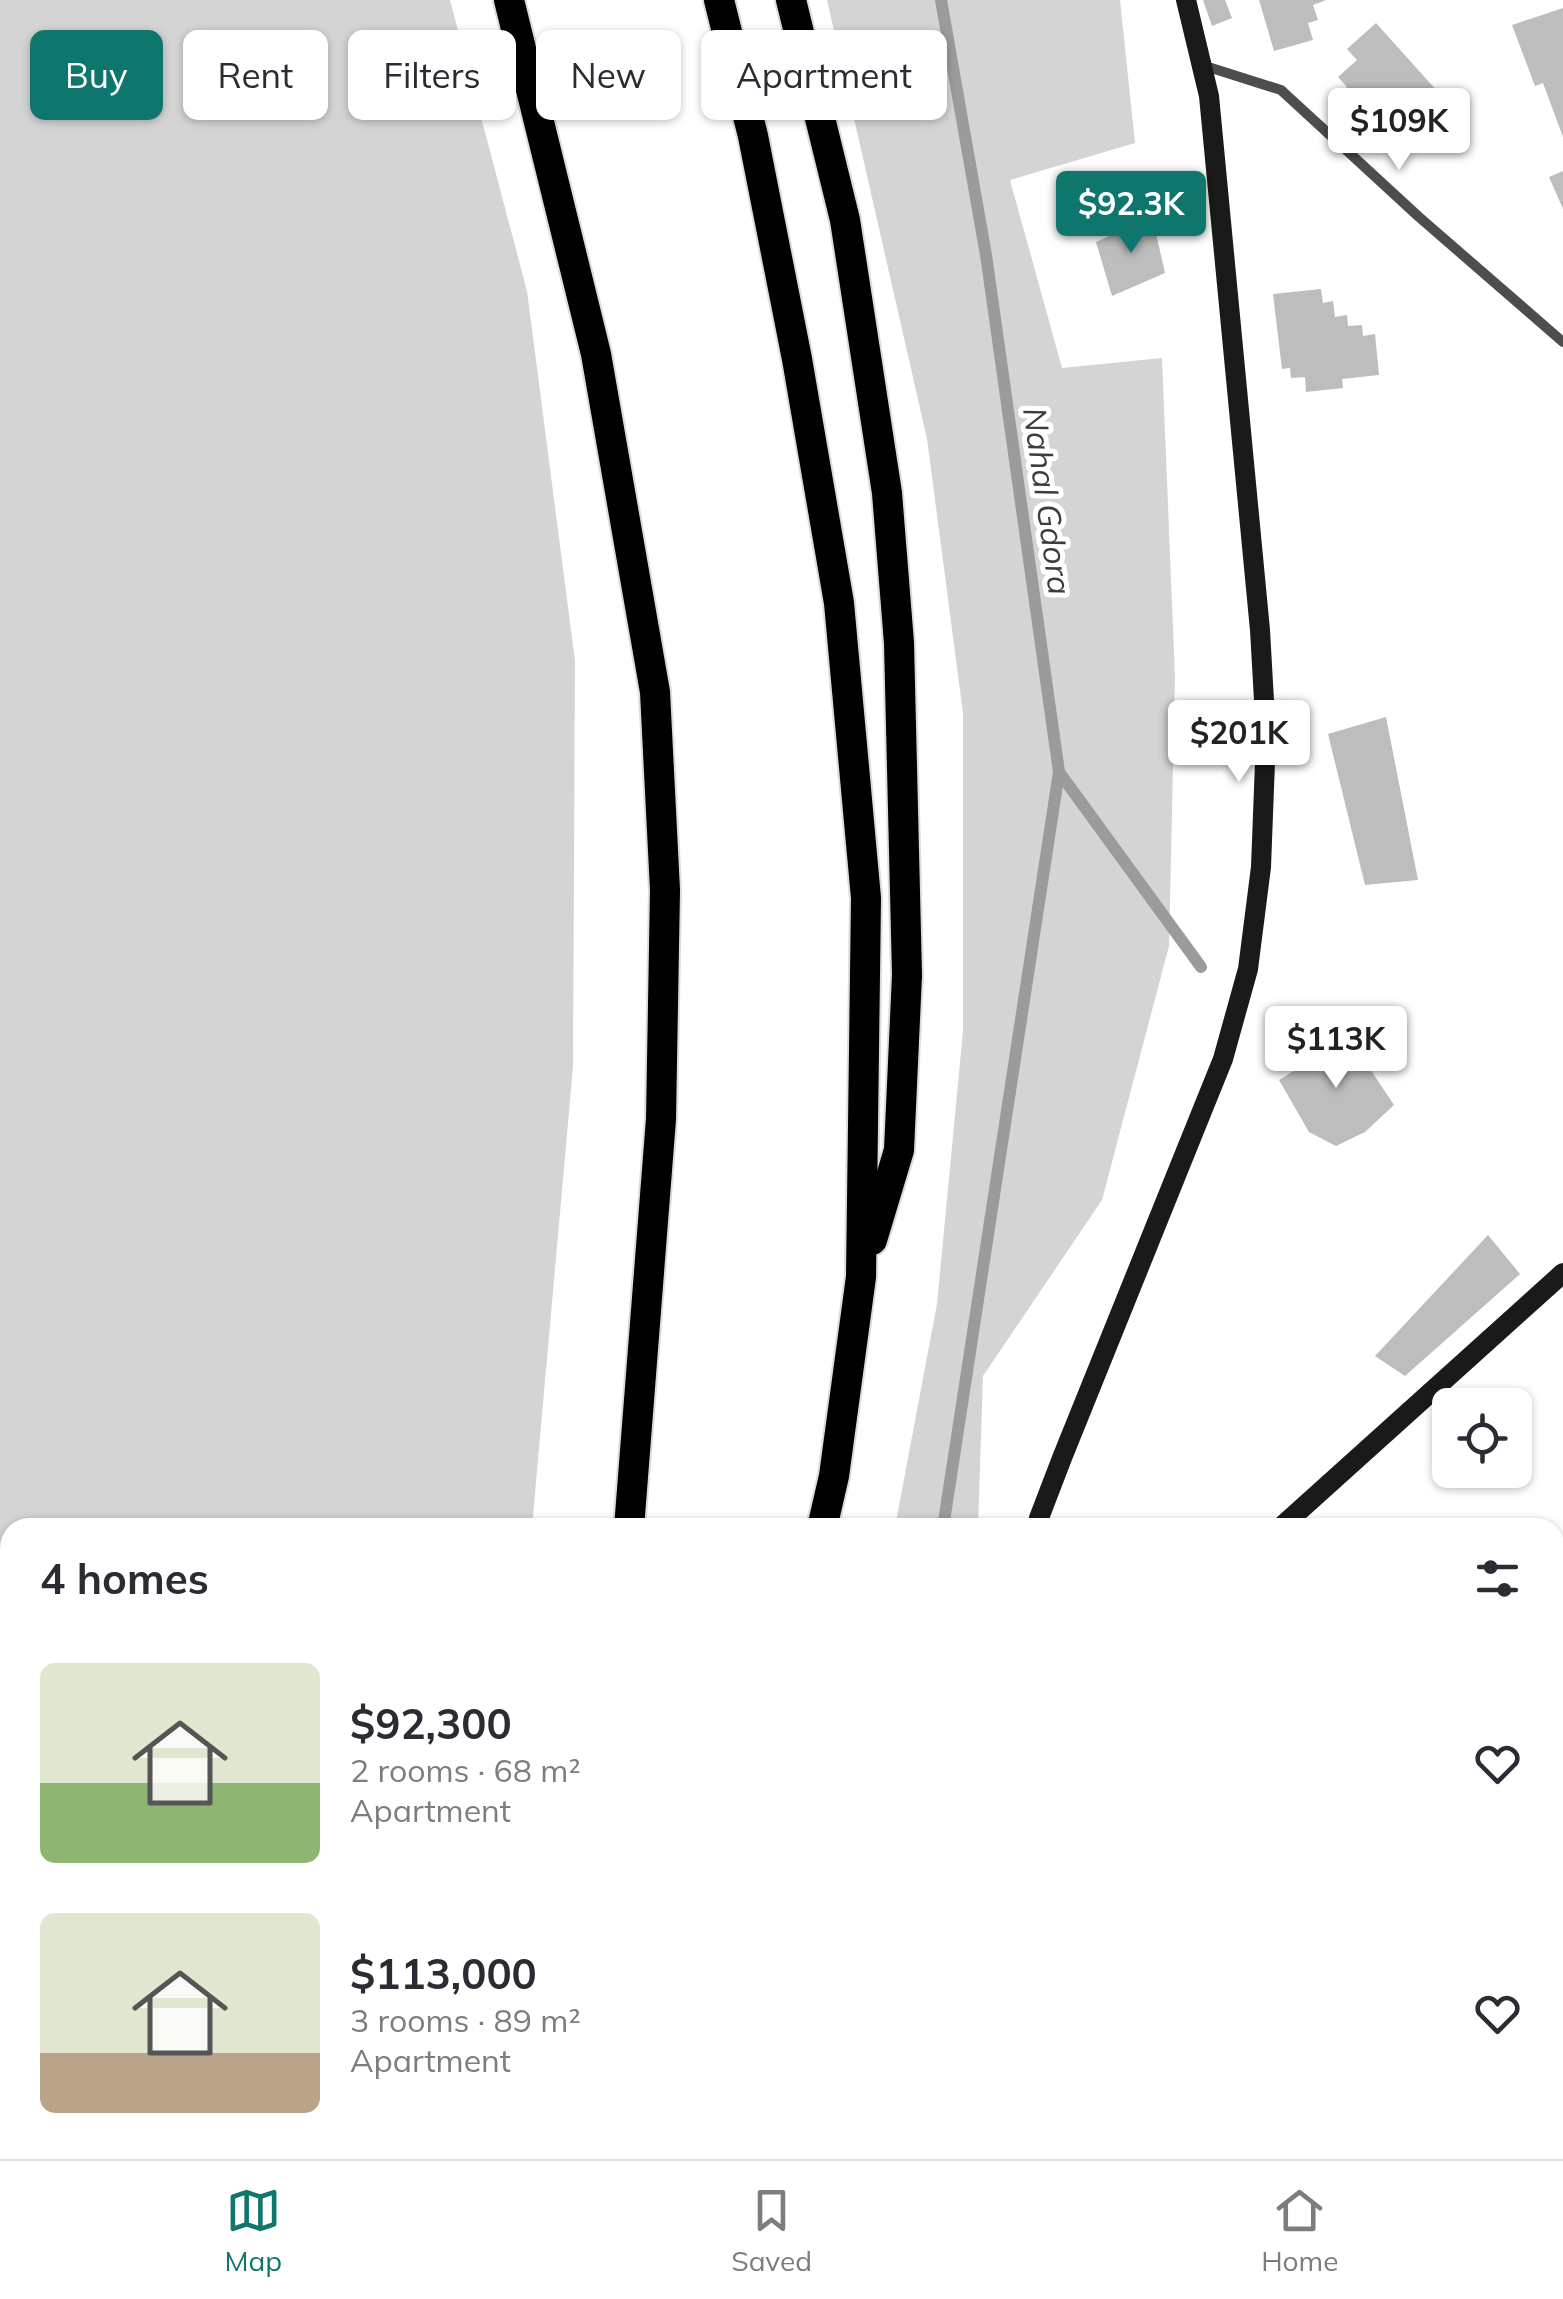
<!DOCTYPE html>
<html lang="en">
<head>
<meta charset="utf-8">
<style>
	:root { --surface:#fff; --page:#f2f2f3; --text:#2b2b33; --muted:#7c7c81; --line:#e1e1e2; --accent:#0f766e }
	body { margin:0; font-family:Mulish,sans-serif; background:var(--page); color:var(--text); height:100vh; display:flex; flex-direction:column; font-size:38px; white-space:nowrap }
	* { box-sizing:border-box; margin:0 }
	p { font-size:32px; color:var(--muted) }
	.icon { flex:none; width:55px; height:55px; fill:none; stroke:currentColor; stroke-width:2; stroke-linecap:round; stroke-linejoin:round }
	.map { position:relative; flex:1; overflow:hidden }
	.sheet { position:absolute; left:0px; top:1518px; width:1565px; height:642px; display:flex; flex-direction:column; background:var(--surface); border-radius:30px 30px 0 0; box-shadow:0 2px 8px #0004 }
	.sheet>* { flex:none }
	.guide { position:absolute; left:30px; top:30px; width:1000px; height:90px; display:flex; gap:20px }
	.buttons { position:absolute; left:1432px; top:1388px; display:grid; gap:20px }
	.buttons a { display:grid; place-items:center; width:100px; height:100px; border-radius:15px; background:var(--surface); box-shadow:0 2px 8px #0004; font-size:50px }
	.price { position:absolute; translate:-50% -85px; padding:0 22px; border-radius:10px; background:#fff; color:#222; font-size:32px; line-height:65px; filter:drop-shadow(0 2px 5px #0008) }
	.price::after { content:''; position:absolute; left:50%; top:60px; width:30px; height:22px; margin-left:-15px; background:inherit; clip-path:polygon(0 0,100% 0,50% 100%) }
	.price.active { background:var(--accent); color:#fff }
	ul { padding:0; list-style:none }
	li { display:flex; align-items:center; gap:30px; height:250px; padding:0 40px }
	li span { display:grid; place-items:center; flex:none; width:280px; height:200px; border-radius:15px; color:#555 }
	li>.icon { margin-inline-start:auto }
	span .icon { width:120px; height:120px; fill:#fffc; stroke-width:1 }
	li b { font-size:42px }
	h2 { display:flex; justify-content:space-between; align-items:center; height:120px; padding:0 40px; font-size:42px }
	.tag { padding:0 35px; border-radius:15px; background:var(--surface); box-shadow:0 2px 8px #0004; font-size:35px; line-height:90px }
	.tag.active { background:var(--accent); color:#fff }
	.tab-bar { display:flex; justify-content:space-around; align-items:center; height:140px; border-top:2px solid var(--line); background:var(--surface); font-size:28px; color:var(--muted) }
	.tab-bar a { display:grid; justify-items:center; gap:5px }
	.tab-bar .active { color:var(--accent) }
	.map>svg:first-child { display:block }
</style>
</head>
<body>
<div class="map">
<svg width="1563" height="2159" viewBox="0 0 1563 2159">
	<rect width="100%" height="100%" fill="#fff"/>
	<g fill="#d4d4d4">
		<polygon points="0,0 450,0 527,291 575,661 573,1067 532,1527 10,1528 10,2104 0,2098"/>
		<polygon points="827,0 1120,0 1135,143 1010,180 1062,368 1162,358 1175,677 1169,946 1102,1200 983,1376 978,1527 895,1527 937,1304 963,1031 963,713 927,439"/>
		<polygon points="1555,2051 1563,2053 1563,2159 1309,2159 1305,2150 1555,2150"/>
		<polygon points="88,2150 366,2150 359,2159 104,2159"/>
	</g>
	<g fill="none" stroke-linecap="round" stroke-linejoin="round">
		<g stroke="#9b9b9b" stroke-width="12">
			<polyline points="941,0 986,255 1059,772 1201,967"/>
			<polyline points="943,1528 1059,772"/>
			<polyline points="783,2159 785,2150"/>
		</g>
	</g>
	<g fill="#bdbdbd">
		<polygon points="1203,0 1225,0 1232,18 1212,26"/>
		<polygon points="1259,0 1326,0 1313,5 1318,20 1308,23 1313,40 1274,51"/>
		<polygon points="1563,8 1563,137 1543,83 1535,86 1512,25"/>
		<polygon points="1376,23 1456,112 1405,158 1391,141 1383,148 1337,96 1347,87 1338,77 1357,60 1347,49"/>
		<polygon points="1563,171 1563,209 1549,177"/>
		<polygon points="1152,216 1165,273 1112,296 1096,242"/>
		<polygon points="1321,289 1323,303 1333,301 1335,317 1347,315 1348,326 1362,325 1363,336 1375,334 1379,375 1342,379 1343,388 1306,392 1305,377 1291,378 1290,368 1282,369 1273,294"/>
		<polygon points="1386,717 1418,880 1365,885 1328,734"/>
		<polygon points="1344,1030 1394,1105 1365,1132 1336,1146 1309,1132 1279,1080 1315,1058 1307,1042"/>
		<polygon points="1488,1235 1520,1274 1405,1376 1375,1356"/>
		<polygon points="10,1637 10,1672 0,1661 0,1646"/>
	</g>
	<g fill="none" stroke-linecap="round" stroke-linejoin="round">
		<g stroke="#dbdbdb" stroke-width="34">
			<g id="highway">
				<polyline points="509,0 596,354 655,692 665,890 661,1119 629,1528"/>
				<polyline points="719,0 753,136 797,359 839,603 866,898 861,1277 834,1476 822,1528"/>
				<polyline points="791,0 845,220 887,493 899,643 907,975 899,1150 872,1240"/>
				<polyline points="571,2159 572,2150"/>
				<polyline points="700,2159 702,2150"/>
			</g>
		</g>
		<polyline stroke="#6f6f6f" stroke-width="6" stroke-dasharray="2.5 5" stroke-linecap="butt" points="901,2150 901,2159"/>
		<g stroke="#4d4d4d" stroke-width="10">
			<polyline points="1202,65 1281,90 1419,217 1563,342"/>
			<polyline points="1380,2150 1385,2159"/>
		</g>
		<g stroke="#1a1a1a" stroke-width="20">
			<polyline points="1040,1528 1039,1518 1062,1458 1223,1059 1248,969 1261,867 1266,736 1260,630 1209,96 1186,0"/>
			<polyline points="1280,1528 1563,1273"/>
		</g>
		<use href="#highway" stroke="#000" stroke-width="30"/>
	</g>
	<g text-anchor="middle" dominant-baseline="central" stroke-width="10" stroke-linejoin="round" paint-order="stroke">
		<g font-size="32" font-style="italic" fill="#3c3c3c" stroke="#fff">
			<text transform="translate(1048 501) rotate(82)">Nahal Gdora</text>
		</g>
	</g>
</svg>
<div class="buttons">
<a><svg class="icon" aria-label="locate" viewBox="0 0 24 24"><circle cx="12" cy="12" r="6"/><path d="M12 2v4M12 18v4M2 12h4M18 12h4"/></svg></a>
</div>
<b class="price" style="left:1399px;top:173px">$109K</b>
<b class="price active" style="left:1131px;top:256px">$92.3K</b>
<b class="price" style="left:1239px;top:785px">$201K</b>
<b class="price" style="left:1336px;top:1091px">$113K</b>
<div class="guide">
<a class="tag active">Buy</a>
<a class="tag">Rent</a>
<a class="tag">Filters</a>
<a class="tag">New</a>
<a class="tag">Apartment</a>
</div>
<section class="sheet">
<h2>4 homes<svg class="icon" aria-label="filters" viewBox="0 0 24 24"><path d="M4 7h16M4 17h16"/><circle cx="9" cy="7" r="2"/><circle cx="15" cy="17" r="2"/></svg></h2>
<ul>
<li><span style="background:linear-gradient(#dfe7d0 60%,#8fb573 0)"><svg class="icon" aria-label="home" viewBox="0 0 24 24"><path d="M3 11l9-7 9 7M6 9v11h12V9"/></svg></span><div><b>$92,300</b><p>2 rooms · 68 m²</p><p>Apartment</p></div><svg class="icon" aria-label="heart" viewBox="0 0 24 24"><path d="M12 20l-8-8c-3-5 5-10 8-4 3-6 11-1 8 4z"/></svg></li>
<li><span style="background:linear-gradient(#dfe7d0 70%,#b9a48a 0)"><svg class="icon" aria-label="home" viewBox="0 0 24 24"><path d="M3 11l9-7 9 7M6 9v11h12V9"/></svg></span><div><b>$113,000</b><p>3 rooms · 89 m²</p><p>Apartment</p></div><svg class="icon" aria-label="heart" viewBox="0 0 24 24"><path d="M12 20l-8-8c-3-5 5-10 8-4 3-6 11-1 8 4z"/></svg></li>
</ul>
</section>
</div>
<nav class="tab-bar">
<a class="active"><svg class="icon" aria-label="map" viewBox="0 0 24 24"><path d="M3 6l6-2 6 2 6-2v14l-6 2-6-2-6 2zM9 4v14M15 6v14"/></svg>Map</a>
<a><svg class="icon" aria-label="saved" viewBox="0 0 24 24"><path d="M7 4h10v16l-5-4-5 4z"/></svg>Saved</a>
<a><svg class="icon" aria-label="home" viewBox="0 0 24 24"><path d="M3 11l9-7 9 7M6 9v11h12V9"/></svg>Home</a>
</nav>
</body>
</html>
